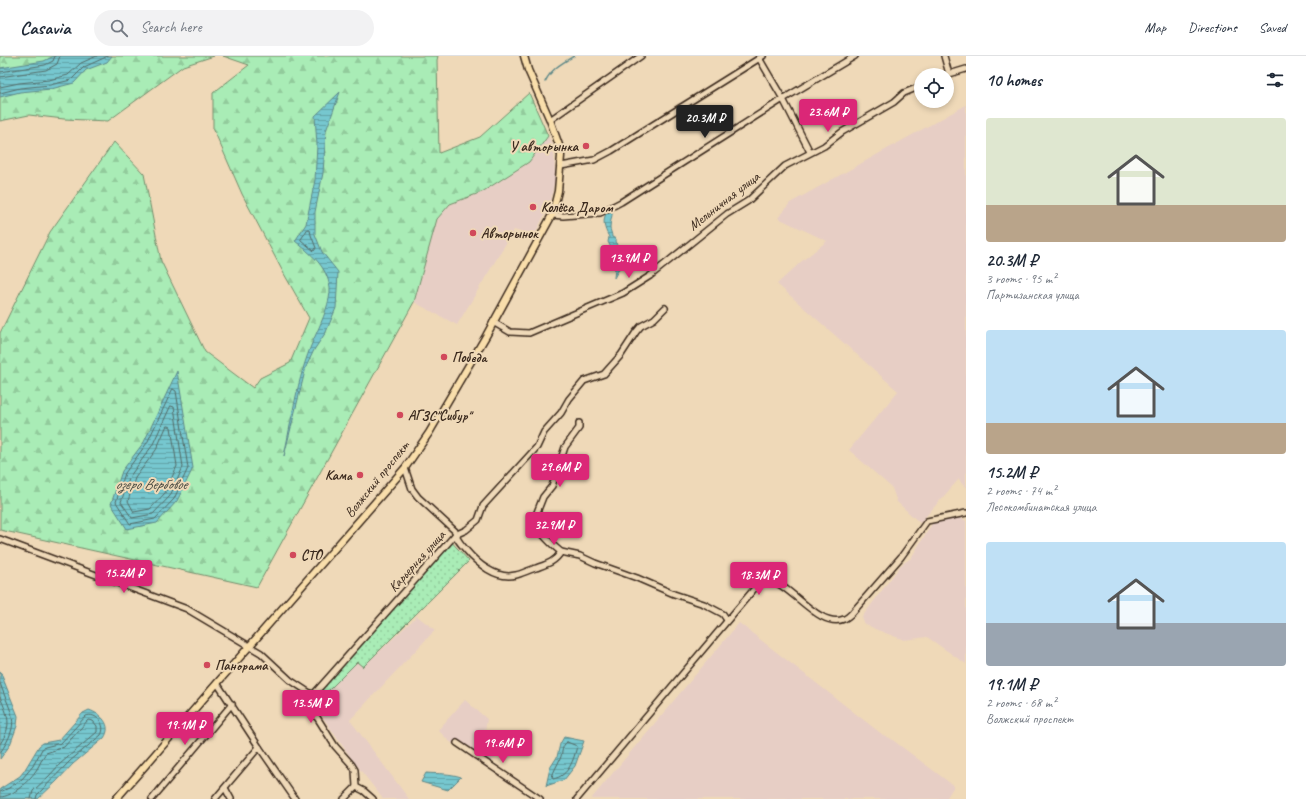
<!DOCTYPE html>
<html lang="en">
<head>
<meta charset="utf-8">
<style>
	:root { --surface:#fff; --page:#f2f2f3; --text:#1f2937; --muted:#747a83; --line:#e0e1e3; --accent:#db2777 }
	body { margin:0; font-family:Caveat,sans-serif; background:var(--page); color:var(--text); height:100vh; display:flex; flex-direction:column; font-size:15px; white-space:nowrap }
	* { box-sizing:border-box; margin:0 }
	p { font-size:13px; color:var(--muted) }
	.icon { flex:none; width:22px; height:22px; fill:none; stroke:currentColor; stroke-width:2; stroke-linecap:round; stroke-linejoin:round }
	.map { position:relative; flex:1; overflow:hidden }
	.details { display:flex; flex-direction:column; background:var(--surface); width:340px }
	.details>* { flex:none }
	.tools { position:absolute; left:914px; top:12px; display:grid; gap:8px }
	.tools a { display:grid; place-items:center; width:40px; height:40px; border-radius:50%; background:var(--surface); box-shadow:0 2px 6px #0003; font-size:20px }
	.price { position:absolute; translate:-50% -34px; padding:0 9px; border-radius:4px; background:var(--accent); color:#fff; font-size:13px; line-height:26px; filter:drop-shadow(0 1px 2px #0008) }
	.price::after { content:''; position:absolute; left:50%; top:24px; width:12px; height:9px; margin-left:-6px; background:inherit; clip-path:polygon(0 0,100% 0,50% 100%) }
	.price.current { background:#222; color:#fff }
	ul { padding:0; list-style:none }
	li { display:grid; align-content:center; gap:8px; height:212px; padding:0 20px }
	li span { display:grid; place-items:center; height:124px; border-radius:4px; color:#555 }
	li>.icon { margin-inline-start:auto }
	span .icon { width:72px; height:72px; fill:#fffc; stroke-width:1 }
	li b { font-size:17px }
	h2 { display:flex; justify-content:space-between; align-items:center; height:48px; padding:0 20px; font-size:17px }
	header { display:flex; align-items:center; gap:24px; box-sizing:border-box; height:56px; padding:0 20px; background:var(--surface); border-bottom:1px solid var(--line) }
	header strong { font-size:19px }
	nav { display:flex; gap:22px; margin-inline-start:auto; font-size:14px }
	.search { width:280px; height:36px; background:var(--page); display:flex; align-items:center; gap:10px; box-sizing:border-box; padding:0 14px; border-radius:22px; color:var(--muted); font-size:15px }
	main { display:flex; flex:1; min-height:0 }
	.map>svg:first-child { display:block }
</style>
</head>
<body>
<header>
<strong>Casavia</strong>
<div class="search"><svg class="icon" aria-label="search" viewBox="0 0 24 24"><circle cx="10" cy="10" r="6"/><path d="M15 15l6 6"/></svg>Search here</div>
<nav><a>Map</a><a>Directions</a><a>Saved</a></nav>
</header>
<main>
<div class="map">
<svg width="966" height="743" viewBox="0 0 966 743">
	<defs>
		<pattern id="grass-dots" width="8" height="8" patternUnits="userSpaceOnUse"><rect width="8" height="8" fill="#a9ecb6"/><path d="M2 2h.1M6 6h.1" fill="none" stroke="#92cb9c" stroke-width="1.8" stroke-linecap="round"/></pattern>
		<pattern id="forest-firs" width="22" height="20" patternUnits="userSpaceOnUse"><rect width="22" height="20" fill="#a9ecb6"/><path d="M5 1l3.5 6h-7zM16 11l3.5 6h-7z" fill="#92cb9c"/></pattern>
		<pattern id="water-rules" width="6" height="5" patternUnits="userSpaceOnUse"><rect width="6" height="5" fill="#76c7cf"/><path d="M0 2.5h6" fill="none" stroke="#62a2a7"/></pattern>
	</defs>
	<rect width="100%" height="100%" fill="#efd9b8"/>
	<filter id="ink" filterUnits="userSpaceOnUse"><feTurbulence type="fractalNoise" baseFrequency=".025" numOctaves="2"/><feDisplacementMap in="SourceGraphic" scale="8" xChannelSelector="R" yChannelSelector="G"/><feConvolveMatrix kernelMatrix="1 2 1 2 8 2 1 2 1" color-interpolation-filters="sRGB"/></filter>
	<g filter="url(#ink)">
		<g fill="#e7cec5">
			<polygon points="966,49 966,431 962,428 959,423 920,467 897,446 892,432 849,394 898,335 777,228 802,205 827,185 778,162 790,147"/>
			<polygon points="548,80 554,91 555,122 552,138 548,152 534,180 514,174 457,269 414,246 437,163 450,148 482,136 529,106"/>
			<polygon points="960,461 966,465 966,608 927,581 904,584 875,573 864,567 862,561 901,509 911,502 933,466"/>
			<polygon points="417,560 435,574 350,664 409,743 383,743 351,702 313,647 323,640 357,606 363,611"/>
			<polygon points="739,567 883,679 890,682 954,730 946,743 591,743"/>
			<polygon points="465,644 487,663 483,688 497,699 487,711 449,685 438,674"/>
		</g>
		<polygon fill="url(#grass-dots)" stroke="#728b6a" points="448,482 469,505 363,611 357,606 323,640 318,635"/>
		<g fill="url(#forest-firs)" stroke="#728b6a">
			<polygon points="0,0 214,0 183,10 108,65 64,63 29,59 0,65"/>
			<polygon points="223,0 438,0 437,4 439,97 480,81 529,37 548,80 529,106 482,136 450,148 437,163 414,246 257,531 0,474 0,277 50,176 114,86 144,118 161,205 205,296 253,332 260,322 290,307 309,262 283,216 242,138 213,72 213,37 249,9"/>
		</g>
		<g fill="url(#water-rules)" stroke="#5e8888">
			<polygon points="54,0 112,0 107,6 86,14 74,27 51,33 20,36 0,41 0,12 44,5"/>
			<path d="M340,36L326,75L323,117L315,156V178L322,196L338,216L336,252L326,276L314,294L306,311L284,400C293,357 298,316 317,276C322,265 331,244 330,232C327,210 311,198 295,185L306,168L315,124L317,89L315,60Z"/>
			<path d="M612,154C613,160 610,165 610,171C610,175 612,177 612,181L616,183C616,189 620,201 623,206L614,222L616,201L608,186L609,181C604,172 602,165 607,155Z"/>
			<polygon points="177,315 193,412 177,445 157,467 127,473 111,448 122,415 144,386"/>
			<polygon points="0,615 18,660 17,670 10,689 0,703"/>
			<path d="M89,654C101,658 113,669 104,682L73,708L56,726L38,743H0V733L20,720L24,715L39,690L43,687L59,684L83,657Z"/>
			<polygon points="564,681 584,685 575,710 564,724 546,730 550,712 557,701 560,688"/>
			<path d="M426,717C438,718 450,717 461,721L448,734L421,726Z"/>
		</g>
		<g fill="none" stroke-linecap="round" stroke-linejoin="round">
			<g stroke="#536965" stroke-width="1">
				<polyline points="0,16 45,9 53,5 55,0"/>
				<polyline points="0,21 46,14 57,8 60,0"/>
				<polyline points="0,31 19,27 49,24 68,19 81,7 97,0"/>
				<polyline points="0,37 20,32 50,29 71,24 84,11 104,2 107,0"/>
				<polygon points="308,173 310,174 311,179 316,192 314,195 301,184"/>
				<polygon points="173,333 176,335 188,412 174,443 155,463 130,468 116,446 125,417 147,387"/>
				<polygon points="171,350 174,351 183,411 170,440 153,458 132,462 121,446 130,420 152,390"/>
				<polygon points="167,370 169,370 171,371 177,410 165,437 150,453 134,456 128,445 135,422 156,394"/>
				<path d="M0,627C11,660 22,664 0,697"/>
				<path d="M0,641C8,660 13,669 0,688"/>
				<path d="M567,686L577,690C574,703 569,720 553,723L552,721C554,714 557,710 560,703C563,697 561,690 567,686Z"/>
				<path d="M0,736L9,732L22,723L33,710L42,693L45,691L61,687L86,660C96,656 107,669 101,679L70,705L37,739L36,743"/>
				<path d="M0,741C13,741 30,724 37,713C40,708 42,702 46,697L64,691L88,664L93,665L97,670V676L60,708L49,720L33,735L31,743"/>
			</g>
			<path stroke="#5e8888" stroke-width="1.5" d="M545,26C551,13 562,7 574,0"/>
			<g stroke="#3b2a1e" stroke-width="8">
				<g id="minor">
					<polyline points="944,0 949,18"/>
					<polyline points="759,2 783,43 810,96"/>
					<polyline points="946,19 966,13"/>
					<polyline points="550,64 641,0"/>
					<polyline points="561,110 594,104 611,95 763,0"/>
					<polyline points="552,159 563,160 600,157 621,146 783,43 855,0"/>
					<polyline points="493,266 510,276 529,277 623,237 650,220 727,158 748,145 785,110 824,90 842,76 894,46 904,37 921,30"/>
					<path d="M405,412L412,433L418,441L455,475C455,482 461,488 466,494C477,507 496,524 516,519C521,518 529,514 536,512C547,508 555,506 561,496L580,500L595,507L637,522L674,538L704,548L723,558L727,564"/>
					<polyline points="0,483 187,553 261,597 290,624 313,639 314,642 313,655 335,690 352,709 355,714 356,731 364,735 373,743"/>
					<path d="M561,496C550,487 539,477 534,464L543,441L552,430L565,391L579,372V367"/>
					<polyline points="217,627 259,691 295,743"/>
					<polyline points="313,639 455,479 466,474 478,464 483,450 537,391 544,376 561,357 569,343 584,325 604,318 621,299 636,276 641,270 654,263 665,252"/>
					<polyline points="457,687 540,743"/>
					<polyline points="225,732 231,743"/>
					<polyline points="152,743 232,648"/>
					<polyline points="215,743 259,691"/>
					<polyline points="344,743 356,731"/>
					<path d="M577,743L760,526L765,523C790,525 818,574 844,563C847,562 850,559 852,557L901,501L927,465L966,457"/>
				</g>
			</g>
			<g stroke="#3b2a1e" stroke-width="9">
				<polyline id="major" points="116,743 405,412 429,377 486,280 552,159 558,135 561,100 560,92 550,64 528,14 524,0"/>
			</g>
			<use href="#minor" stroke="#efd9b8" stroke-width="5"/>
			<use href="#major" stroke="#f9deab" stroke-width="6"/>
		</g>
	</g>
	<g fill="#d1495b" stroke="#efd9b8" stroke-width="1.5">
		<circle cx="586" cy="90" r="4"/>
		<circle cx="533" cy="151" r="4"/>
		<circle cx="473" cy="177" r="4"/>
		<circle cx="444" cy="301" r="4"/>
		<circle cx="400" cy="359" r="4"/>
		<circle cx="360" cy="419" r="4"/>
		<circle cx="293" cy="499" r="4"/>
		<circle cx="207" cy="609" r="4"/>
	</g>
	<g text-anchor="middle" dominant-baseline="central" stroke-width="4" stroke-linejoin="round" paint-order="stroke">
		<g font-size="14" font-weight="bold" fill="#3b2a1e" stroke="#efd9b8" text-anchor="start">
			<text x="578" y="90" text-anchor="end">У авторынка</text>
			<text x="541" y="151">Колёса Даром</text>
			<text x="481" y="177">Авторынок</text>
			<text x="452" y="301">Победа</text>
			<text x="408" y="359">АГЗС"Сибур"</text>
			<text x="352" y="419" text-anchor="end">Кама</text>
			<text x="301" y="499">СТО</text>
			<text x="215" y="609">Панорама</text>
		</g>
		<g font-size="14" fill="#3b2a1e" stroke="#efd9b8">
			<text transform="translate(724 145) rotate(-38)">Мельничная улица</text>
			<text transform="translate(377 423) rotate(-51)">Волжский проспект</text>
			<text transform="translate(417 505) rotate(-48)">Карьерная улица</text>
		</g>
		<g font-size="15" font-style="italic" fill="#474941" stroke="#efd9b8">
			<text x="151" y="428">озеро Вербовое</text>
		</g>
	</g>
</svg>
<div class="tools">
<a><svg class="icon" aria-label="locate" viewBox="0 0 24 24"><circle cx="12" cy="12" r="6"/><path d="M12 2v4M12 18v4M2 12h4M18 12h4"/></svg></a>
</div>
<b class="price" style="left:828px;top:77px">23.6M ₽</b>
<b class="price current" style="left:705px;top:83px">20.3M ₽</b>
<b class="price" style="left:629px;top:223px">13.9M ₽</b>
<b class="price" style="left:560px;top:432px">29.6M ₽</b>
<b class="price" style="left:554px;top:490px">32.9M ₽</b>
<b class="price" style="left:124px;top:538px">15.2M ₽</b>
<b class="price" style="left:759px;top:540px">18.3M ₽</b>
<b class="price" style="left:311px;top:668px">13.5M ₽</b>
<b class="price" style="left:185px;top:690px">19.1M ₽</b>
<b class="price" style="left:503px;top:708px">19.6M ₽</b>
</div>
<section class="details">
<h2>10 homes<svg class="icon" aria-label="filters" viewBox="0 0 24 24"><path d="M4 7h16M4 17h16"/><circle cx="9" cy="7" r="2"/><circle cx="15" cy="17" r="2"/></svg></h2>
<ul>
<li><span style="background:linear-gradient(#dfe7d0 70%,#b9a48a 0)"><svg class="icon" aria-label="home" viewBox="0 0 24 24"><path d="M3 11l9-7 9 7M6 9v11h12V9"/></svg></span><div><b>20.3M ₽</b><p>3 rooms · 95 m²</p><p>Партизанская улица</p></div></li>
<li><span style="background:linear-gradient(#bfe0f5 75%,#b9a48a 0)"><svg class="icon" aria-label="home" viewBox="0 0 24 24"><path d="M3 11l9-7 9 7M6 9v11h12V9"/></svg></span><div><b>15.2M ₽</b><p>2 rooms · 74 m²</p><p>Лесокомбинатская улица</p></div></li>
<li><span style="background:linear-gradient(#bfe0f5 65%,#9aa5b1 0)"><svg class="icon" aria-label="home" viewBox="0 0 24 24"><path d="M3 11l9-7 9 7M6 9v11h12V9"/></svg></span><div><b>19.1M ₽</b><p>2 rooms · 68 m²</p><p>Волжский проспект</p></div></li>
</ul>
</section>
</main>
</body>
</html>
